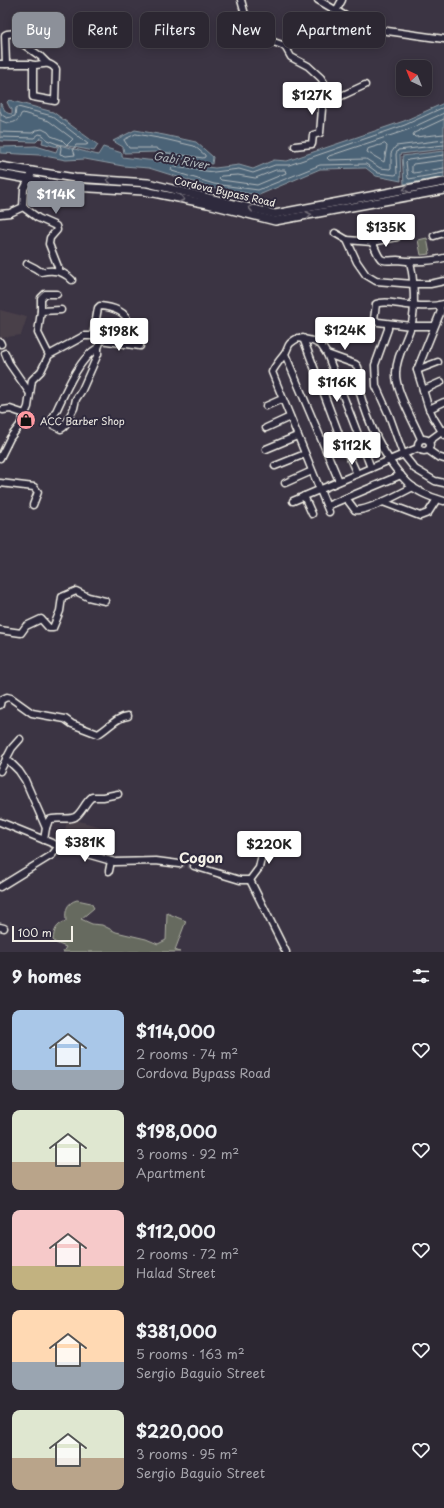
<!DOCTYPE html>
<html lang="en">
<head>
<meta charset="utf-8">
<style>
	:root { --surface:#2c2732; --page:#38333e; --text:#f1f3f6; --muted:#a6a5ac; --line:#48444d; --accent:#8c9099 }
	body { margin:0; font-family:"Playpen Sans",sans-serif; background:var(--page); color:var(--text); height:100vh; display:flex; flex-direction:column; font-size:15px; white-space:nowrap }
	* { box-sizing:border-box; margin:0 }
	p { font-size:13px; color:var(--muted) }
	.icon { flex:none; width:22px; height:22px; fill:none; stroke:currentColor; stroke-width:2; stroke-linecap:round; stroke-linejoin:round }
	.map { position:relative; height:952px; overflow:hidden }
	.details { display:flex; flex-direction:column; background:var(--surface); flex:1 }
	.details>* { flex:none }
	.top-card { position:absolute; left:12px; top:12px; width:420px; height:36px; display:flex; gap:8px }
	.needle { width:26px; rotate:317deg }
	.controls { position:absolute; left:396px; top:60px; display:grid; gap:8px }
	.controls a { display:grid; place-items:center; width:36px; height:36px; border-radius:8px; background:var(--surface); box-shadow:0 2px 10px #0003,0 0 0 1px var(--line); font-size:20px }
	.scale { position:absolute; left:12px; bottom:10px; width:61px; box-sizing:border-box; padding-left:4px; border:2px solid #f4f1e8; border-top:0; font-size:11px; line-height:14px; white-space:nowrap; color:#f4f1e8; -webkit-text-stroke:3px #2f2a3d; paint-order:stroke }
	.price { position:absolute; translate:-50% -34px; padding:0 9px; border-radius:4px; background:#fff; color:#222; font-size:13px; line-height:26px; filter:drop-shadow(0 1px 2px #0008) }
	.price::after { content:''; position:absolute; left:50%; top:24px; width:12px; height:9px; margin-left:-6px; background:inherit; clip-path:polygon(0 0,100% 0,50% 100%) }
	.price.active { background:var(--accent); color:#fff }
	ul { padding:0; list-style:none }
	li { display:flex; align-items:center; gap:12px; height:100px; padding:0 12px }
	li span { display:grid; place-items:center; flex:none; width:112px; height:80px; border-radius:8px; color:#555 }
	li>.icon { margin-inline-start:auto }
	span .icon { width:48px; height:48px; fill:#fffc; stroke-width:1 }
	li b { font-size:17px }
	h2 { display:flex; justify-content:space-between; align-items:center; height:48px; padding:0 12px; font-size:17px }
	.tag { padding:0 14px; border-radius:8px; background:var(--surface); box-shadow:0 2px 10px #0003,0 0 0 1px var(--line); font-size:14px; line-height:36px }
	.tag.active { background:var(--accent); color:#fff }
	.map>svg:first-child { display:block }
</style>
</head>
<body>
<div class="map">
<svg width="444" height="952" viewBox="0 0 444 952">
	<rect width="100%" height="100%" fill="#3b3443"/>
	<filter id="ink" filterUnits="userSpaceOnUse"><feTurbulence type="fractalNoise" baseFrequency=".025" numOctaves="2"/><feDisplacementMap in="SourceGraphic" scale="8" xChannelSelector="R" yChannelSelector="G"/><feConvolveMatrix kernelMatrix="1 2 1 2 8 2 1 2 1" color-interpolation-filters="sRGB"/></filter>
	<g filter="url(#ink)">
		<g fill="#4a3f4a">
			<polygon points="0,310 27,317 21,335 0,338"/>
			<polygon points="68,818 105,828 97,856 61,846"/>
		</g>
		<g fill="#666b5e" stroke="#adaea3">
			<polygon points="427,238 430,254 421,255 418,240"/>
			<path d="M77,900L91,903L94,908L81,919L92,924L102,925L116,932L146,939L158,944L166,940L167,913L186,921L175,950L180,952H63L66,947L56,943L53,940C54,930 56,925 66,921C65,911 66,903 77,900Z"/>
		</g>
		<g fill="#4c6377" stroke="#8f9ca4">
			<path d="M9,100L53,112L98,145L94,151L58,144L57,147L42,143L43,139L40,138L36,142L0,141V103C6,108 2,113 12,114V109L10,108L7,102Z"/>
			<polygon points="444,103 444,149 400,154 401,181 376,176 366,168 320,169 259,195 213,188 149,168 123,166 85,159 66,160 39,155 0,153 0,147 36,146 56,152 59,145 98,155 103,147 122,153 122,157 215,168 239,165 253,169 274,160 287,161 404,121"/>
			<polygon points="135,130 164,135 196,142 213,157 212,164 160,155 156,152 124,153 123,147 113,141"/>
			<polygon points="444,151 444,177 404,184 402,156"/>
		</g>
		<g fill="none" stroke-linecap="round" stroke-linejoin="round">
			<g stroke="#b1b8bb" stroke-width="1">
				<polyline points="444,107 405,125 289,165 275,165 253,173 239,169 214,172 173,167 171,169 172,171 214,184 258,190 320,165 366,164 378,173 395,175 397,174 396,154 398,150 444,145"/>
				<polyline points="0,111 2,115 7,118 15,116 16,108 18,107 52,116 88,144 86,145 76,145 73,149 75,155 66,156 60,154 61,148 60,145 47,140 43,135 39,134 34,138 0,137"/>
				<polyline points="444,113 407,130 329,156 327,158 329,160 366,159 380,168 390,169 391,168 391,153 396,146 444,140"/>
				<polyline points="444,119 414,133 413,135 415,137 444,134"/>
				<path d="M0,120C8,125 18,124 21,114L23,113L49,121L73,139L67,145L62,140L51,136L48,132L42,129L37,130L32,133L0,132"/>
				<polygon points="136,134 164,139 194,146 205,155 205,157 203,158 162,152 156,148 129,148 124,140"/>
				<polygon points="385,144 387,146 384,162 367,152 368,149"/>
				<polyline points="444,155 408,160 406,162 408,178 409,179 444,173"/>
				<polyline points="444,160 413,164 412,166 412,172 414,173 444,168"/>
				<polygon points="276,170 285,170 286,173 257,185 221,180 219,178 221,176 238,175 255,178"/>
			</g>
			<polyline stroke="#57505c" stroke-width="6" stroke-dasharray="6 3" stroke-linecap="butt" points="179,864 194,866"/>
			<g stroke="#f4f1e8" stroke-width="9">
				<g id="minor">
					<polyline points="241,0 249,29 257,36 282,45 286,48 291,57 308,66 321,78 326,86 326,89 323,97 320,133 313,135 312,144 295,146"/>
					<polyline points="318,0 366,28 444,39"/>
					<polyline points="336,11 342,0"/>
					<path d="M0,64H30C40,68 46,58 56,69L55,101L33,97V66"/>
					<polyline points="6,64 5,35 7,34 16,33 23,44 40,56 47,63"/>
					<polyline points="322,99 337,98 365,85"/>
					<polyline points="23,207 24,189 33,171"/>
					<polyline points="0,214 10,213 23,207 38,218 56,226 57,230 50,238 49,244 60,272"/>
					<polyline points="335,233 347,240 357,262 366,275 376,281 413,284 430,284 444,281"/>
					<polyline points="434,236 444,233"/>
					<polyline points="347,240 372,242 397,237"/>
					<path d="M372,242C375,247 377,255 381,259C385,262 392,260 397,260C413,262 428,262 444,258"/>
					<path d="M410,262C414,278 416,311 411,326C406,342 396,357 396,373C395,390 414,422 421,439"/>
					<path d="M27,264L35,268L41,272C53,269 64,271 72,280"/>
					<polyline points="439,305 441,311 417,370 428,406 433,417 444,435"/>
					<polyline points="41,311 61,310"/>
					<polyline points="388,324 388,329 375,365 376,386 389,415 403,454 415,469 435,481 444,483"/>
					<path d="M434,326H411L378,322L374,319L376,304C384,301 392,303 400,304C414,306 430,308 444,304"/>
					<path d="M93,336L98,308L100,306C111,307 128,311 128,324C129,330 125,338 124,344"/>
					<polyline points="303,338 339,434 357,474"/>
					<polyline points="0,342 1,344"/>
					<path d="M98,348C78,357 61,402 51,422L53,425L61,429L64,427L74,408L76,399L82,390L98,354V348L101,340"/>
					<polyline points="5,353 9,363 29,392"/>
					<polyline points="285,354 339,481"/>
					<polyline points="327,354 371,468"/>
					<polyline points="49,355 38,333 41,311 41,298 45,294 57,294"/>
					<polyline points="417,370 438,362"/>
					<polyline points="337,376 357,381"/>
					<polyline points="423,390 441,382"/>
					<polyline points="266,406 282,399"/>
					<polyline points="429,409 444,402"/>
					<polyline points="3,410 10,409 25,414"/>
					<polyline points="266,428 290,417"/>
					<circle cx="424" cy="445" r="6"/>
					<polyline points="429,441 444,430"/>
					<polyline points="266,449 297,436"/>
					<polyline points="428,450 438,457 444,459"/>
					<polyline points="0,458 10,438 20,425 28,407 32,380 41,371 49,355 84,336 93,336 101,340 140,346"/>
					<polyline points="275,466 305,454"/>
					<polyline points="0,483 34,487 38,492 33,505"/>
					<polyline points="285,483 312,471"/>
					<polyline points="304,496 312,514"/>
					<path d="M346,498L355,510C367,512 401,493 413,487"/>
					<polyline points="293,501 418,448"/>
					<polyline points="383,502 420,516 428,513 437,499"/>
					<polyline points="327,506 401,475"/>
					<path d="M329,512L272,372C275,366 279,361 284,355C290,347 285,345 298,338L313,341L321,345L327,354L355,364C362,369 357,374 357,381C357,383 359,387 359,390C368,422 384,460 408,483C417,492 433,498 444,501"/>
					<polyline points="0,630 21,633 26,626 41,619 49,628 53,628 60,611 62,597 76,591 88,597 105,601"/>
					<path d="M0,705L1,700L7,697L11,698L32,713L65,719L72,724L98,734C109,728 116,717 128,716"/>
					<polyline points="6,758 19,771 25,780 46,828 44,840"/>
					<polyline points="0,771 12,748 20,739"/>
					<polyline points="0,822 59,846 115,862 156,861 179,864"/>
					<path d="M46,828L49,820C56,816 67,821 75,817C82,813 85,802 92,797H103L118,794"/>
					<polyline points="194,866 240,880 250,880"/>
					<polyline points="109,871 111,861"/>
					<polyline points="250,880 286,952"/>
					<polyline points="250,880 259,868 265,841"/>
					<polyline points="0,887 52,855 59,846"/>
					<polyline points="0,927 4,928"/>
				</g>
			</g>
			<g stroke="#f4f1e8" stroke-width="10">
				<g id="major">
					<polyline points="0,166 75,178 148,183 275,214 444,182"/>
					<polyline points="0,174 73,187 144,191 208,204 275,221 444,190"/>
				</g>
			</g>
			<use href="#minor" stroke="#2f2a3d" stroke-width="6"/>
			<use href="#major" stroke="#2f2a3d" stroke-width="7"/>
		</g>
		<defs><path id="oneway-chevron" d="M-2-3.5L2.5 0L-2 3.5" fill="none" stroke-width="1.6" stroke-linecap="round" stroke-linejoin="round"/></defs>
		<g stroke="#747079">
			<use href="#oneway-chevron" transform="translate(109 180) rotate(-176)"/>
			<use href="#oneway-chevron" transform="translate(406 189) rotate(169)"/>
			<use href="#oneway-chevron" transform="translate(182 199) rotate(12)"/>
			<use href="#oneway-chevron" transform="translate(251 208) rotate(-167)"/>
			<use href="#oneway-chevron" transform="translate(309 215) rotate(-10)"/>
		</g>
	</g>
	<defs>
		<g id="shop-disc" transform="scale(1)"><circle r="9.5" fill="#ff9aa2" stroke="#2f2a3d"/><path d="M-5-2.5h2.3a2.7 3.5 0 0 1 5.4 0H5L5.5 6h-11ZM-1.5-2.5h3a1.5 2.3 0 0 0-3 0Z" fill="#111"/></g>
	</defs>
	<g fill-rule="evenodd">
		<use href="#shop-disc" x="26" y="420"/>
	</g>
	<g text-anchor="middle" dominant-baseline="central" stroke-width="4" stroke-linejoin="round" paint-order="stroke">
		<g font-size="10" fill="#f4f1e8" stroke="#2f2a3d">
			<text transform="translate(225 191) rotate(13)">Cordova Bypass Road</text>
		</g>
		<g font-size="10" fill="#f4f1e8" stroke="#2f2a3d" text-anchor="start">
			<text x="40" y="420">ACC Barber Shop</text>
		</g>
		<g font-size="11" font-style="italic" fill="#b1b8bb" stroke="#2f2a3d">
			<text transform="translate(181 160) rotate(10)">Gabi River</text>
		</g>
		<g font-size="14" font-weight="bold" fill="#f4f1e8" stroke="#2f2a3d">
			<text x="201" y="857">Cogon</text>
		</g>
	</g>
</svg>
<div class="controls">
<a><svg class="needle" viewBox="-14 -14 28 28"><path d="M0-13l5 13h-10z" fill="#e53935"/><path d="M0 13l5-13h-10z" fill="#a6a5ac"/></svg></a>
</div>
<div class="scale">100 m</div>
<b class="price" style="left:312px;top:116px">$127K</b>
<b class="price active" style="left:56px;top:215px">$114K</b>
<b class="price" style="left:386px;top:248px">$135K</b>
<b class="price" style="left:345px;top:351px">$124K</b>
<b class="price" style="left:119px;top:352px">$198K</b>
<b class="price" style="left:337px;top:403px">$116K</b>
<b class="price" style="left:352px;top:466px">$112K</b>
<b class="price" style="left:85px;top:863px">$381K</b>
<b class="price" style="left:269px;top:865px">$220K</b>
<div class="top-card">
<a class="tag active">Buy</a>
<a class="tag">Rent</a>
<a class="tag">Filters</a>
<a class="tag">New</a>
<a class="tag">Apartment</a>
</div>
</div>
<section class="details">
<h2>9 homes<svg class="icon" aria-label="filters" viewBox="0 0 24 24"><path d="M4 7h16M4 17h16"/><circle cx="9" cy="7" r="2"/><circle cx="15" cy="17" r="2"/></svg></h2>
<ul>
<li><span style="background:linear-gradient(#a9c7e8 75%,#9aa5b1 0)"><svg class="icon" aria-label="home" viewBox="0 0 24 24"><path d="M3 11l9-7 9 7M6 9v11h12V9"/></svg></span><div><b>$114,000</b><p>2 rooms · 74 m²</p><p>Cordova Bypass Road</p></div><svg class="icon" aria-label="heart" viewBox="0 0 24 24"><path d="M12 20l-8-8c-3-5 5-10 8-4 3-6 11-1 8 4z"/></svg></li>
<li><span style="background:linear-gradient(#dfe7d0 65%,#b9a48a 0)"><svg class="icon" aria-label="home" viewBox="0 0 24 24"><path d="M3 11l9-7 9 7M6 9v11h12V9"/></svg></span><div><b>$198,000</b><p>3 rooms · 92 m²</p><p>Apartment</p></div><svg class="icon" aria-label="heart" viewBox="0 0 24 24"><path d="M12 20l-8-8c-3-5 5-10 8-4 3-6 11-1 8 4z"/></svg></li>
<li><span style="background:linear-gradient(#f6c9c9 70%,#c2b280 0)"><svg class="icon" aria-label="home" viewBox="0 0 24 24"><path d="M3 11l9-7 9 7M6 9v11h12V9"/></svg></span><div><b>$112,000</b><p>2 rooms · 72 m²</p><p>Halad Street</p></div><svg class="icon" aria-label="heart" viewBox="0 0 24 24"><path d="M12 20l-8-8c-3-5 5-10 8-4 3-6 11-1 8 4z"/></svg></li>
<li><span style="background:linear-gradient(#ffd9b3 65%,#9aa5b1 0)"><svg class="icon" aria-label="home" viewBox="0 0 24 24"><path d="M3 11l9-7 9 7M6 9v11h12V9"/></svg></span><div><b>$381,000</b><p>5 rooms · 163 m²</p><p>Sergio Baguio Street</p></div><svg class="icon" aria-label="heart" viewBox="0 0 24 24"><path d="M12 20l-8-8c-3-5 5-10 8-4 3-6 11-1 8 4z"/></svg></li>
<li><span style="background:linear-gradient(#dfe7d0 60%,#b9a48a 0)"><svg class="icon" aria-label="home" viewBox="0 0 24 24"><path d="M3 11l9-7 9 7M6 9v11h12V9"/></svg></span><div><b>$220,000</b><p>3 rooms · 95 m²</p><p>Sergio Baguio Street</p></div><svg class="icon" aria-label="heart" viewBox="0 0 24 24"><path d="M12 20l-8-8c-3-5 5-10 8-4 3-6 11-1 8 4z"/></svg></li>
</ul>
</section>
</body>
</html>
